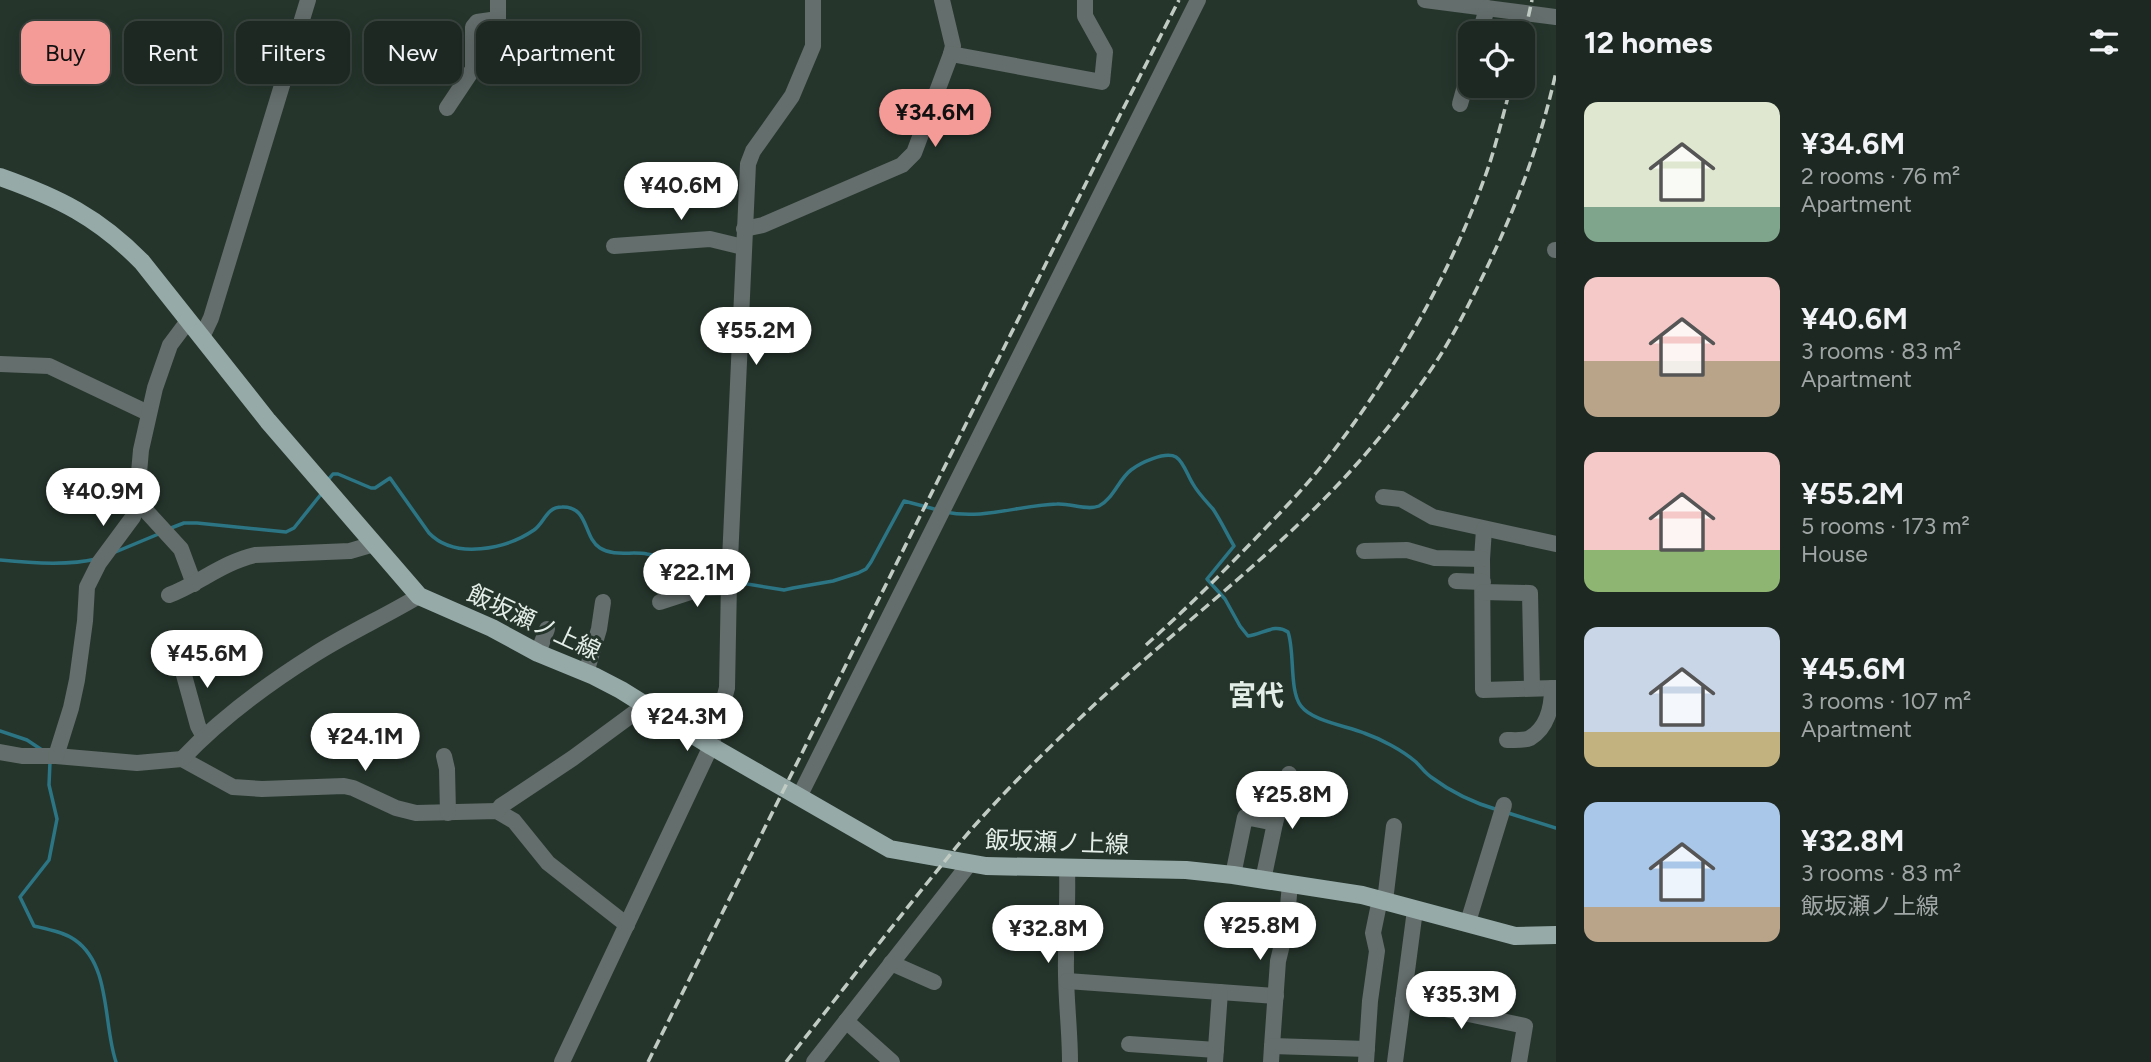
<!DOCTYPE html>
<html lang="en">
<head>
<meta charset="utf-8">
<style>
	:root { --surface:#1c2821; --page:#29342e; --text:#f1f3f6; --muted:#a0a6a5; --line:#3a443f; --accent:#f59b97 }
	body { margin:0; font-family:Figtree,"Noto Sans JP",sans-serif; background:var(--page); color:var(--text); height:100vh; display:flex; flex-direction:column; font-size:26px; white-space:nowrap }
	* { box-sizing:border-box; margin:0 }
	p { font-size:23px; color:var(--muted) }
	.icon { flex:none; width:38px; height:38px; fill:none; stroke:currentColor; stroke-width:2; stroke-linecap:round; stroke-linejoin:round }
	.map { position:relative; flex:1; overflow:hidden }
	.drawer { display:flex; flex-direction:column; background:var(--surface); width:595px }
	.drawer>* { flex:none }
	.guide { position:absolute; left:21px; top:21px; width:665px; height:63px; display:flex; gap:14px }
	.buttons { position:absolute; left:1458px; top:21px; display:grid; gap:14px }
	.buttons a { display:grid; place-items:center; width:77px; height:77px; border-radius:14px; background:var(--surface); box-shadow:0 4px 18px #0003,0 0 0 2px var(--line); font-size:35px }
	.price { position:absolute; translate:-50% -60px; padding:0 16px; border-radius:24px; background:#fff; color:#222; font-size:23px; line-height:46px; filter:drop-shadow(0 2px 4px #0008) }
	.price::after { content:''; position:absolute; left:50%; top:42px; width:21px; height:16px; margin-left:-10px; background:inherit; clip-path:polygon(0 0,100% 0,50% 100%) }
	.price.on { background:var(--accent); color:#111 }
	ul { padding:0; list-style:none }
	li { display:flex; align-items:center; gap:21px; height:175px; padding:0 28px }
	li span { display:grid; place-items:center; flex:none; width:196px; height:140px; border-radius:14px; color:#555 }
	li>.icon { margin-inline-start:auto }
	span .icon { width:84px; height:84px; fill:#fffc; stroke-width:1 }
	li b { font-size:30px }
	h2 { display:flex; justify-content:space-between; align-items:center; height:84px; padding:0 28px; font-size:30px }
	.pill { padding:0 24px; border-radius:14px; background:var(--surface); box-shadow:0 4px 18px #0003,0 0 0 2px var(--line); font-size:24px; line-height:63px }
	.pill.on { background:var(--accent); color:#111 }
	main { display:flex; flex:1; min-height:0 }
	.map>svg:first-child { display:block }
</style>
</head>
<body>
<main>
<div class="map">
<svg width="1556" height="1062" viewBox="0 0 1556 1062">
	<rect width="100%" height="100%" fill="#25352c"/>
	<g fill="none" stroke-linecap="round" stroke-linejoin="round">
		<g stroke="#2c7585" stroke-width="3.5">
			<path d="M328,480L333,474H338L371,488H375L390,478L429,533C455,560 506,549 534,530C545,522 546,507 562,507C589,506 583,537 600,548C614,557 632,551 647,554C670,557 702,571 725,578"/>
			<path d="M945,512C983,520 1020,505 1057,504C1070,503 1087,511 1099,506C1113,499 1119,479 1131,470C1140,463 1165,451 1176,457C1184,462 1188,477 1193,484C1198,493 1206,501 1213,509C1221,521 1227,534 1234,546L1207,579L1225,599L1240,626L1248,636C1263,634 1275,623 1288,632C1295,652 1289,691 1301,706C1312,721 1347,726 1364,733C1381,739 1402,750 1416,762C1421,767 1425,773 1431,777C1451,792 1474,803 1498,810"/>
			<polyline points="171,528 184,523 197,523 286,532 294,528 322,493"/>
			<polyline points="113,553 161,533"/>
			<path d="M0,560C29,563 68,566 96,559"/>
			<polyline points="735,582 784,590 793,588 833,581 858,573 866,569 871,562 904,501 938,510"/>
			<polyline points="0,731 27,740 42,750"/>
			<path d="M50,762L49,785L57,819L49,860L20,897L34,926C47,929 64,932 75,940C111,965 103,1024 116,1062"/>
			<polyline points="1505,812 1556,828"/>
		</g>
		<g stroke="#646e6c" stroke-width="16">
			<polyline points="942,0 953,46 951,54"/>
			<polyline points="1425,0 1556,17"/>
			<polyline points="1480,33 1487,8"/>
			<polyline points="1460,104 1470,68"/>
			<polyline points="447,108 473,69 473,27 477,22 498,19 498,0"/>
			<polyline points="744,229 763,225 902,165 914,153 951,54 1102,82 1105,52 1085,16 1085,0"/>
			<polyline points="614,246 710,239 743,247"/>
			<polyline points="1555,250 1556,250"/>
			<polyline points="202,337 211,318 308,0"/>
			<polyline points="0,364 49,366 148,413"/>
			<polyline points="1383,497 1401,499 1433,517 1556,544"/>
			<polyline points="137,501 181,549 194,584"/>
			<polyline points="1484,529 1482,559 1483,690 1556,688"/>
			<polyline points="1364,551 1407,550 1435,558 1482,559"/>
			<polyline points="1456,581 1483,582"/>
			<polyline points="1483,592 1530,593 1532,688"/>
			<path d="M169,595C198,584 224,562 255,555L350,551L374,544"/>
			<polyline points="660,602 703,588 729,587"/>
			<polyline points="538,653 547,629"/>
			<polyline points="179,657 198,726 204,737"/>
			<polyline points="586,673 599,629 603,602"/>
			<path d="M1507,740C1514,740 1524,741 1530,738C1547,728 1552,707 1552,688"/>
			<polyline points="0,752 22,756 56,756 137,763 182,759 233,787 262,789 344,786 353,788 396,808 416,813 497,811 514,821 548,863 627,925"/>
			<polyline points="56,756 71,708 77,680 85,621 87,587 99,563 133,517 136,507 141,450 155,388 170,345 188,321"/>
			<polyline points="444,756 447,769 448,813"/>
			<path d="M182,759C220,719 266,685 312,656C346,634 384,617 419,596"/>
			<polyline points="799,797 1198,0"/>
			<polyline points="497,811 501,806 573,758 645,705"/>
			<path d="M1067,868C1068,898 1066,929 1066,959C1065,994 1070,1028 1070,1062"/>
			<polyline points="1233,875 1245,817 1275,823"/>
			<polyline points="1263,880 1275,823 1289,774"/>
			<polyline points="1385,901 1394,826"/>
			<polyline points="1468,922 1504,805"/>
			<polyline points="891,963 934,982"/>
			<polyline points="1067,981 1276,996"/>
			<polyline points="1403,1000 1525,1026 1519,1062"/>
			<polyline points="846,1021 892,1062"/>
			<polyline points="1129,1044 1216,1050"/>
			<polyline points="1272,1046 1278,961 1286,928 1290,884"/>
			<polyline points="562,1062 711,746 727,688 729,582 748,164 753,151 792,96 813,46 813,0"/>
			<polyline points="814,1062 970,863"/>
			<polyline points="1215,1062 1220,992"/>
			<polyline points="1271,1062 1272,1046 1367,1049"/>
			<polyline points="1366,1062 1370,1001 1377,951 1373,933 1380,899"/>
			<polyline points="1395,1062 1415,910"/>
		</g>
		<path stroke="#96aaa8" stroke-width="18" d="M0,177C59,198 98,217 142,262L268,421L419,596L492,628L538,653L594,676L621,690L711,746L890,849L986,866L1186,870L1233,875L1362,895L1515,936L1556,935"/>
		<g stroke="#c0cbc4" stroke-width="3.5" stroke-dasharray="10 5" stroke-linecap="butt">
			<polyline points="1522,46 1532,0"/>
			<path d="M1146,645C1183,612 1218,577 1253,541C1277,516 1302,491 1324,463C1390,379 1446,283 1483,182C1495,151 1502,118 1511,86"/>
			<polyline points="648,1062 1120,115 1179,0"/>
			<path d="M786,1062C839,995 891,927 945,861C983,813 1028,768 1072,726C1160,640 1262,567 1346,476C1376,443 1405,408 1430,371C1448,345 1463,316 1477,288C1512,218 1539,149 1556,72"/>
		</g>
	</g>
	<g text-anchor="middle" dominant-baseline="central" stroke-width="6" stroke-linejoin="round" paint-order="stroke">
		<g font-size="24" fill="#e3ede7" stroke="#25352c">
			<text transform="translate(534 622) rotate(25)">飯坂瀬ノ上線</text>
			<text transform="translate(1057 842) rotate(2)">飯坂瀬ノ上線</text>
		</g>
		<g font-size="28" font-weight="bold" fill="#e3ede7" stroke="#25352c">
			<text x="1256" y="695">宮代</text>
		</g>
	</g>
</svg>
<div class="buttons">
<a><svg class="icon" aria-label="locate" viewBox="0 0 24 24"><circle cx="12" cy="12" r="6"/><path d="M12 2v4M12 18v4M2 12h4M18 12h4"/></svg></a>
</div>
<b class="price on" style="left:935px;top:149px">¥34.6M</b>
<b class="price" style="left:681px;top:222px">¥40.6M</b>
<b class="price" style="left:756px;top:367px">¥55.2M</b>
<b class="price" style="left:103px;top:528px">¥40.9M</b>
<b class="price" style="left:697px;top:609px">¥22.1M</b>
<b class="price" style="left:207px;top:690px">¥45.6M</b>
<b class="price" style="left:687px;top:753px">¥24.3M</b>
<b class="price" style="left:365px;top:773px">¥24.1M</b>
<b class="price" style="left:1292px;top:831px">¥25.8M</b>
<b class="price" style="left:1260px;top:962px">¥25.8M</b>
<b class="price" style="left:1048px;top:965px">¥32.8M</b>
<b class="price" style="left:1461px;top:1031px">¥35.3M</b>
<div class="guide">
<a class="pill on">Buy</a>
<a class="pill">Rent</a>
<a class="pill">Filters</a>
<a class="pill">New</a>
<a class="pill">Apartment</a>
</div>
</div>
<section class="drawer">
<h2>12 homes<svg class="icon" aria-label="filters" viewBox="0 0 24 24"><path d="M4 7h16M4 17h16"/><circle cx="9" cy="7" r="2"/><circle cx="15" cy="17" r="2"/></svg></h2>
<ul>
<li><span style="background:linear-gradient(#dfe7d0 75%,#7fa58c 0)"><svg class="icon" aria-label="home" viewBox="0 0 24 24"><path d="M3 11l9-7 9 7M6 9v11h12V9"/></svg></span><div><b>¥34.6M</b><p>2 rooms · 76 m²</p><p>Apartment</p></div></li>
<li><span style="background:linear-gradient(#f6c9c9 60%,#b9a48a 0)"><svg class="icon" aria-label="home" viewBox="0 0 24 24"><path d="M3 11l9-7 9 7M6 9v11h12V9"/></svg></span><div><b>¥40.6M</b><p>3 rooms · 83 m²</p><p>Apartment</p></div></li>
<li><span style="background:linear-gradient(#f6c9c9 70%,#8fb573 0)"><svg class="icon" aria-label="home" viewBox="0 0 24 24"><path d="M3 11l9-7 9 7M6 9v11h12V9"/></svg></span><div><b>¥55.2M</b><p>5 rooms · 173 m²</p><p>House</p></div></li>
<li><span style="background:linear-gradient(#c9d6e8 75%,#c2b280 0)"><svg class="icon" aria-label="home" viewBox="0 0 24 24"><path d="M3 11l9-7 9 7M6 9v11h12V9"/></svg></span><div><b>¥45.6M</b><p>3 rooms · 107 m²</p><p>Apartment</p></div></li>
<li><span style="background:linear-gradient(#a9c7e8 75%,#b9a48a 0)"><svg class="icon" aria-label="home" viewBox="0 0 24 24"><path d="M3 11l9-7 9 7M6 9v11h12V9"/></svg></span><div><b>¥32.8M</b><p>3 rooms · 83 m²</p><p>飯坂瀬ノ上線</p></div></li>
</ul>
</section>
</main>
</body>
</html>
